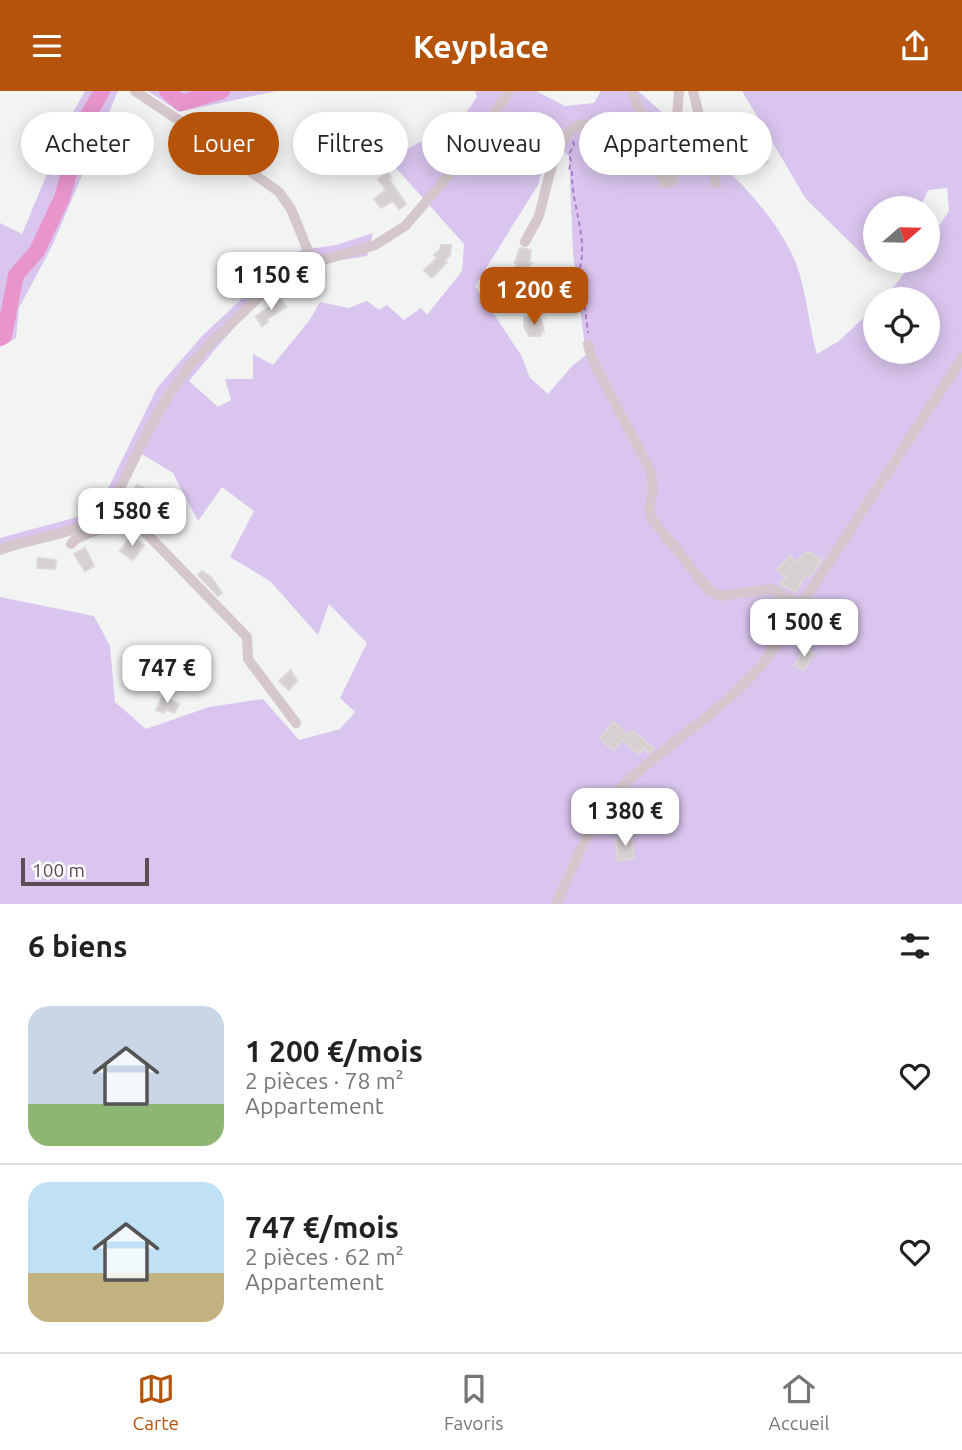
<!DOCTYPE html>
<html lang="fr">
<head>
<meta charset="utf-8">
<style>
	:root { --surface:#fff; --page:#f6f6f6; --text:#222; --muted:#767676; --line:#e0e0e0; --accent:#b45309 }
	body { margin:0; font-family:Ubuntu,sans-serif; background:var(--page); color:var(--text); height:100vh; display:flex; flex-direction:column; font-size:26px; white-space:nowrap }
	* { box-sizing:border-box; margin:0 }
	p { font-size:23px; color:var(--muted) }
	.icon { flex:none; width:38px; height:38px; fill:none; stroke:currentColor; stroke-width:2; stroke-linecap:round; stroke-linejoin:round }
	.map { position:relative; height:813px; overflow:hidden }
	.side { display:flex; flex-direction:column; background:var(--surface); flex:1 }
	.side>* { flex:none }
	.banner { position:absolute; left:21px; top:21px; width:920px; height:63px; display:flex; gap:14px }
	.needle { width:46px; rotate:70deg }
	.controls { position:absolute; left:863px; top:105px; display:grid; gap:14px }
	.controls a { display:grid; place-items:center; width:77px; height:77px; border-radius:50%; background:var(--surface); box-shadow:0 4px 18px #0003; font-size:35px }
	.scale { position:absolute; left:21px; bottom:18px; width:128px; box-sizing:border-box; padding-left:7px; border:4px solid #5f4b53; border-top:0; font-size:19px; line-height:24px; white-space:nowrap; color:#5f4b53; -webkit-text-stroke:5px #fff; paint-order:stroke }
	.price { position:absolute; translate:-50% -60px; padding:0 16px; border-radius:14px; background:#fff; color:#222; font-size:23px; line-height:46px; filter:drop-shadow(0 2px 4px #0008) }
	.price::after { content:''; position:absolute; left:50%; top:42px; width:21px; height:16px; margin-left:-10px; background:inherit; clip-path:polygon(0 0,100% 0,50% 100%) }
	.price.on { background:var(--accent); color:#fff }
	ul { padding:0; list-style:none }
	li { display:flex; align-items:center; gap:21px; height:175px; padding:0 28px }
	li+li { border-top:2px solid var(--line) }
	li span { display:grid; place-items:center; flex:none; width:196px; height:140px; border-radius:21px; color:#555 }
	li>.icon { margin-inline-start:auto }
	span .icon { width:84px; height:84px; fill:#fffc; stroke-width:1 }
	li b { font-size:30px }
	h2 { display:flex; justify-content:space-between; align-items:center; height:84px; padding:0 28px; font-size:30px }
	.chip { padding:0 24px; border-radius:32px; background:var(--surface); box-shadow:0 4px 18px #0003; font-size:24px; line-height:63px }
	.chip.on { background:var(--accent); color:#fff }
	header { display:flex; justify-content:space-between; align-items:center; height:91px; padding:0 28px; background:var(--accent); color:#fff; font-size:32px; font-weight:700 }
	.dock { display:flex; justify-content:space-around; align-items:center; height:98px; border-top:2px solid var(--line); background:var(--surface); font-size:19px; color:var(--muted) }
	.dock a { display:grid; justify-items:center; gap:4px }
	.dock .on { color:var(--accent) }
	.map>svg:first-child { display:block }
</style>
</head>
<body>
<header><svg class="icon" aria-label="menu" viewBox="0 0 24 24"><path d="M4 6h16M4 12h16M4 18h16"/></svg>Keyplace<svg class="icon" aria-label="share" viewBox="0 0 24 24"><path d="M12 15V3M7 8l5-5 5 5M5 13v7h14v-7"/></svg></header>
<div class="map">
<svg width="962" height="813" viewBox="0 0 962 813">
	<rect width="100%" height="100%" fill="#f2f4f3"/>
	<g fill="#dac5ee" fill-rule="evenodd">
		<polygon points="85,0 118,0 52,155 19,217 16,247 0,256 0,132 22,143 72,23"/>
		<polygon points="148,0 276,0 179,21"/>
		<path d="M475,0H536L565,15L594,12L601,0H638C691,48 757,95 790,159C807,192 807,229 817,263L839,250L875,216V261H928V208H884L914,170H928V151L949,120L947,97L928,99L920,117H875V168L870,171L806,108L742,0H962V813H0V506L94,525L110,555L115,611L146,638L209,616L263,608L299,649L340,638L355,621L340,607L367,552L329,513L318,544L270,490L230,466L254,420L222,396L198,430L173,382L142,363L124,400L109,423L89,439L0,462V447L81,425L102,410L157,297L202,245L264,187L301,159L336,154L373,142L367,165C351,168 333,169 318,175C263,195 225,247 189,290L218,316L231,309L225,288H253V263L273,274L309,230L320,211L348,217L367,210L379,219L387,214L404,229L421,217L427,224L462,180L464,153L388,68L460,30L477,6ZM556,55L569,65L573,162L586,264L572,275L548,303L530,287L521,264L475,195L538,94L548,57Z"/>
	</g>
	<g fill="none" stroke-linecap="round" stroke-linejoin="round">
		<g stroke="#e895cc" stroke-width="16">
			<polyline points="167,0 181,12 222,0"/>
			<polyline points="0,247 4,245 16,184 37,160 62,107 83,33 102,0"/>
		</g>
	</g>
	<g fill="#d6d0d1" stroke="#ddd7d8" stroke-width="2">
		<polygon points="744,44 752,56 755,54 768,71 758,77 754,70 752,71 742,55 724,64 720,56"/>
		<polygon points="388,81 391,87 389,88 406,113 399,118 393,110 381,117 374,108 386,99 378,88"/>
		<polygon points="441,154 451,154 450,164 445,169 447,171 432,187 424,179 437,167 434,164 440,159"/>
		<polygon points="520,157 531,159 529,172 532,172 520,185 513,178 517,174 515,172"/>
		<polygon points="281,208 286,216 267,228 268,231 262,235 256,225"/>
		<polygon points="524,226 541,228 544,241 541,241 541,245 529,245 524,235"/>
		<polygon points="137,394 148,399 139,414 129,409"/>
		<polygon points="131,445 144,454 133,469 120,460"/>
		<polygon points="85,457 94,475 85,480 74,463"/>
		<polygon points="805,461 808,463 809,461 822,469 810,486 806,484 796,501 780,493 786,486 777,479 790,465 797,471"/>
		<polygon points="38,467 56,469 55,478 37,477"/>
		<polygon points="202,480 211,486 222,502 218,505 198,484"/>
		<polygon points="841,534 855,543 850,551 836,542"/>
		<polygon points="804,557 814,562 804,579 794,575"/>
		<polygon points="291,579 297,590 289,599 279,590"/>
		<polygon points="163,605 179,613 174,622 166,618 164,622 156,619"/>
		<polygon points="613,631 629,644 633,640 654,658 648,662 644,656 639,663 622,649 614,659 600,648"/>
		<polygon points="632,745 634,767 618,770 615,748"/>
	</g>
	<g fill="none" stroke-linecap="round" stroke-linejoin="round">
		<path stroke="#ae7fca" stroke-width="2" stroke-dasharray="5 3.5" stroke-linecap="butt" d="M573,50L574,54L569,63L571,70L569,80L572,81C571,113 588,145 580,177L588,242"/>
		<g stroke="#d5c7cd" stroke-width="10">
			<polyline points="135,0 177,28 279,101 291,118 313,172"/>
			<polyline points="631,0 657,56 655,68 664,92 672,90 679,0"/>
			<polyline points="693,0 716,92"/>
			<path d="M525,151C529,143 534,135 538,127C547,104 554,26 590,34L655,68"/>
			<polyline points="588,253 591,266 651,381 653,400 649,418 651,427 709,499 720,505 772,498 803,515"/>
			<polyline points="114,409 247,546 248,568 296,632"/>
			<polyline points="71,453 76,448 97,439 95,429"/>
			<path d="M0,459C41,442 85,448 114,409L149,338L169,304L190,274L213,250L259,206L291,184L313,172L375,154L405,135L440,95L510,0"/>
			<path d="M556,813C575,773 590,728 622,696C668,650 727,619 767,567L962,267"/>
		</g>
	</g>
</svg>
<div class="controls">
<a><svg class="needle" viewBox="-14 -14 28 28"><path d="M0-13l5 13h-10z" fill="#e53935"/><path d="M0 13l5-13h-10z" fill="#767676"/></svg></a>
<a><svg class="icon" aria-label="locate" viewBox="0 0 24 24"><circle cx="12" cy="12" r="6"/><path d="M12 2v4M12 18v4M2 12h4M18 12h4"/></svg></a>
</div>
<div class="scale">100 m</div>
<b class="price" style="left:271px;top:221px">1 150 €</b>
<b class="price on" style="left:534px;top:236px">1 200 €</b>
<b class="price" style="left:132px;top:457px">1 580 €</b>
<b class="price" style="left:804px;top:568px">1 500 €</b>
<b class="price" style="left:167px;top:614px">747 €</b>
<b class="price" style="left:625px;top:757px">1 380 €</b>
<div class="banner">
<a class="chip">Acheter</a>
<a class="chip on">Louer</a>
<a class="chip">Filtres</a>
<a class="chip">Nouveau</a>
<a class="chip">Appartement</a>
</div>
</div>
<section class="side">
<h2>6 biens<svg class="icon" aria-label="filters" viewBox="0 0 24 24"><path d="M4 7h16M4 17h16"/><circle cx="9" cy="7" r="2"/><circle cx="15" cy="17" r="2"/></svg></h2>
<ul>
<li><span style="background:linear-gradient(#c9d6e8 70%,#8fb573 0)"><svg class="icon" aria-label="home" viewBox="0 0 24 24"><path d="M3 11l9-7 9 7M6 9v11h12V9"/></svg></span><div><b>1 200 €/mois</b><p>2 pièces · 78 m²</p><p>Appartement</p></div><svg class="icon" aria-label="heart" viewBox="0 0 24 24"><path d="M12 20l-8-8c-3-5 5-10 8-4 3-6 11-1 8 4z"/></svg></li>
<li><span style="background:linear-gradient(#bfe0f5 65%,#c2b280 0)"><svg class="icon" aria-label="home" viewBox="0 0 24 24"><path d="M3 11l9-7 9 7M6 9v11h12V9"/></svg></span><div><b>747 €/mois</b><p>2 pièces · 62 m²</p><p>Appartement</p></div><svg class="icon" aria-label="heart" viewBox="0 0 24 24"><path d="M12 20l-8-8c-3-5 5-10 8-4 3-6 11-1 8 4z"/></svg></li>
</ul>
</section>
<nav class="dock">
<a class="on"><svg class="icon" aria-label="map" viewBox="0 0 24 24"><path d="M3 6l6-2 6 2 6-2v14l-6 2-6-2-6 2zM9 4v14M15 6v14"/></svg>Carte</a>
<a><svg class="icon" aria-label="saved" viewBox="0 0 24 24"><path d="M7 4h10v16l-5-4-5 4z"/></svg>Favoris</a>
<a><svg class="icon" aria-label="home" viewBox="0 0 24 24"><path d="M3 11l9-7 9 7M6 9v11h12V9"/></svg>Accueil</a>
</nav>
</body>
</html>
